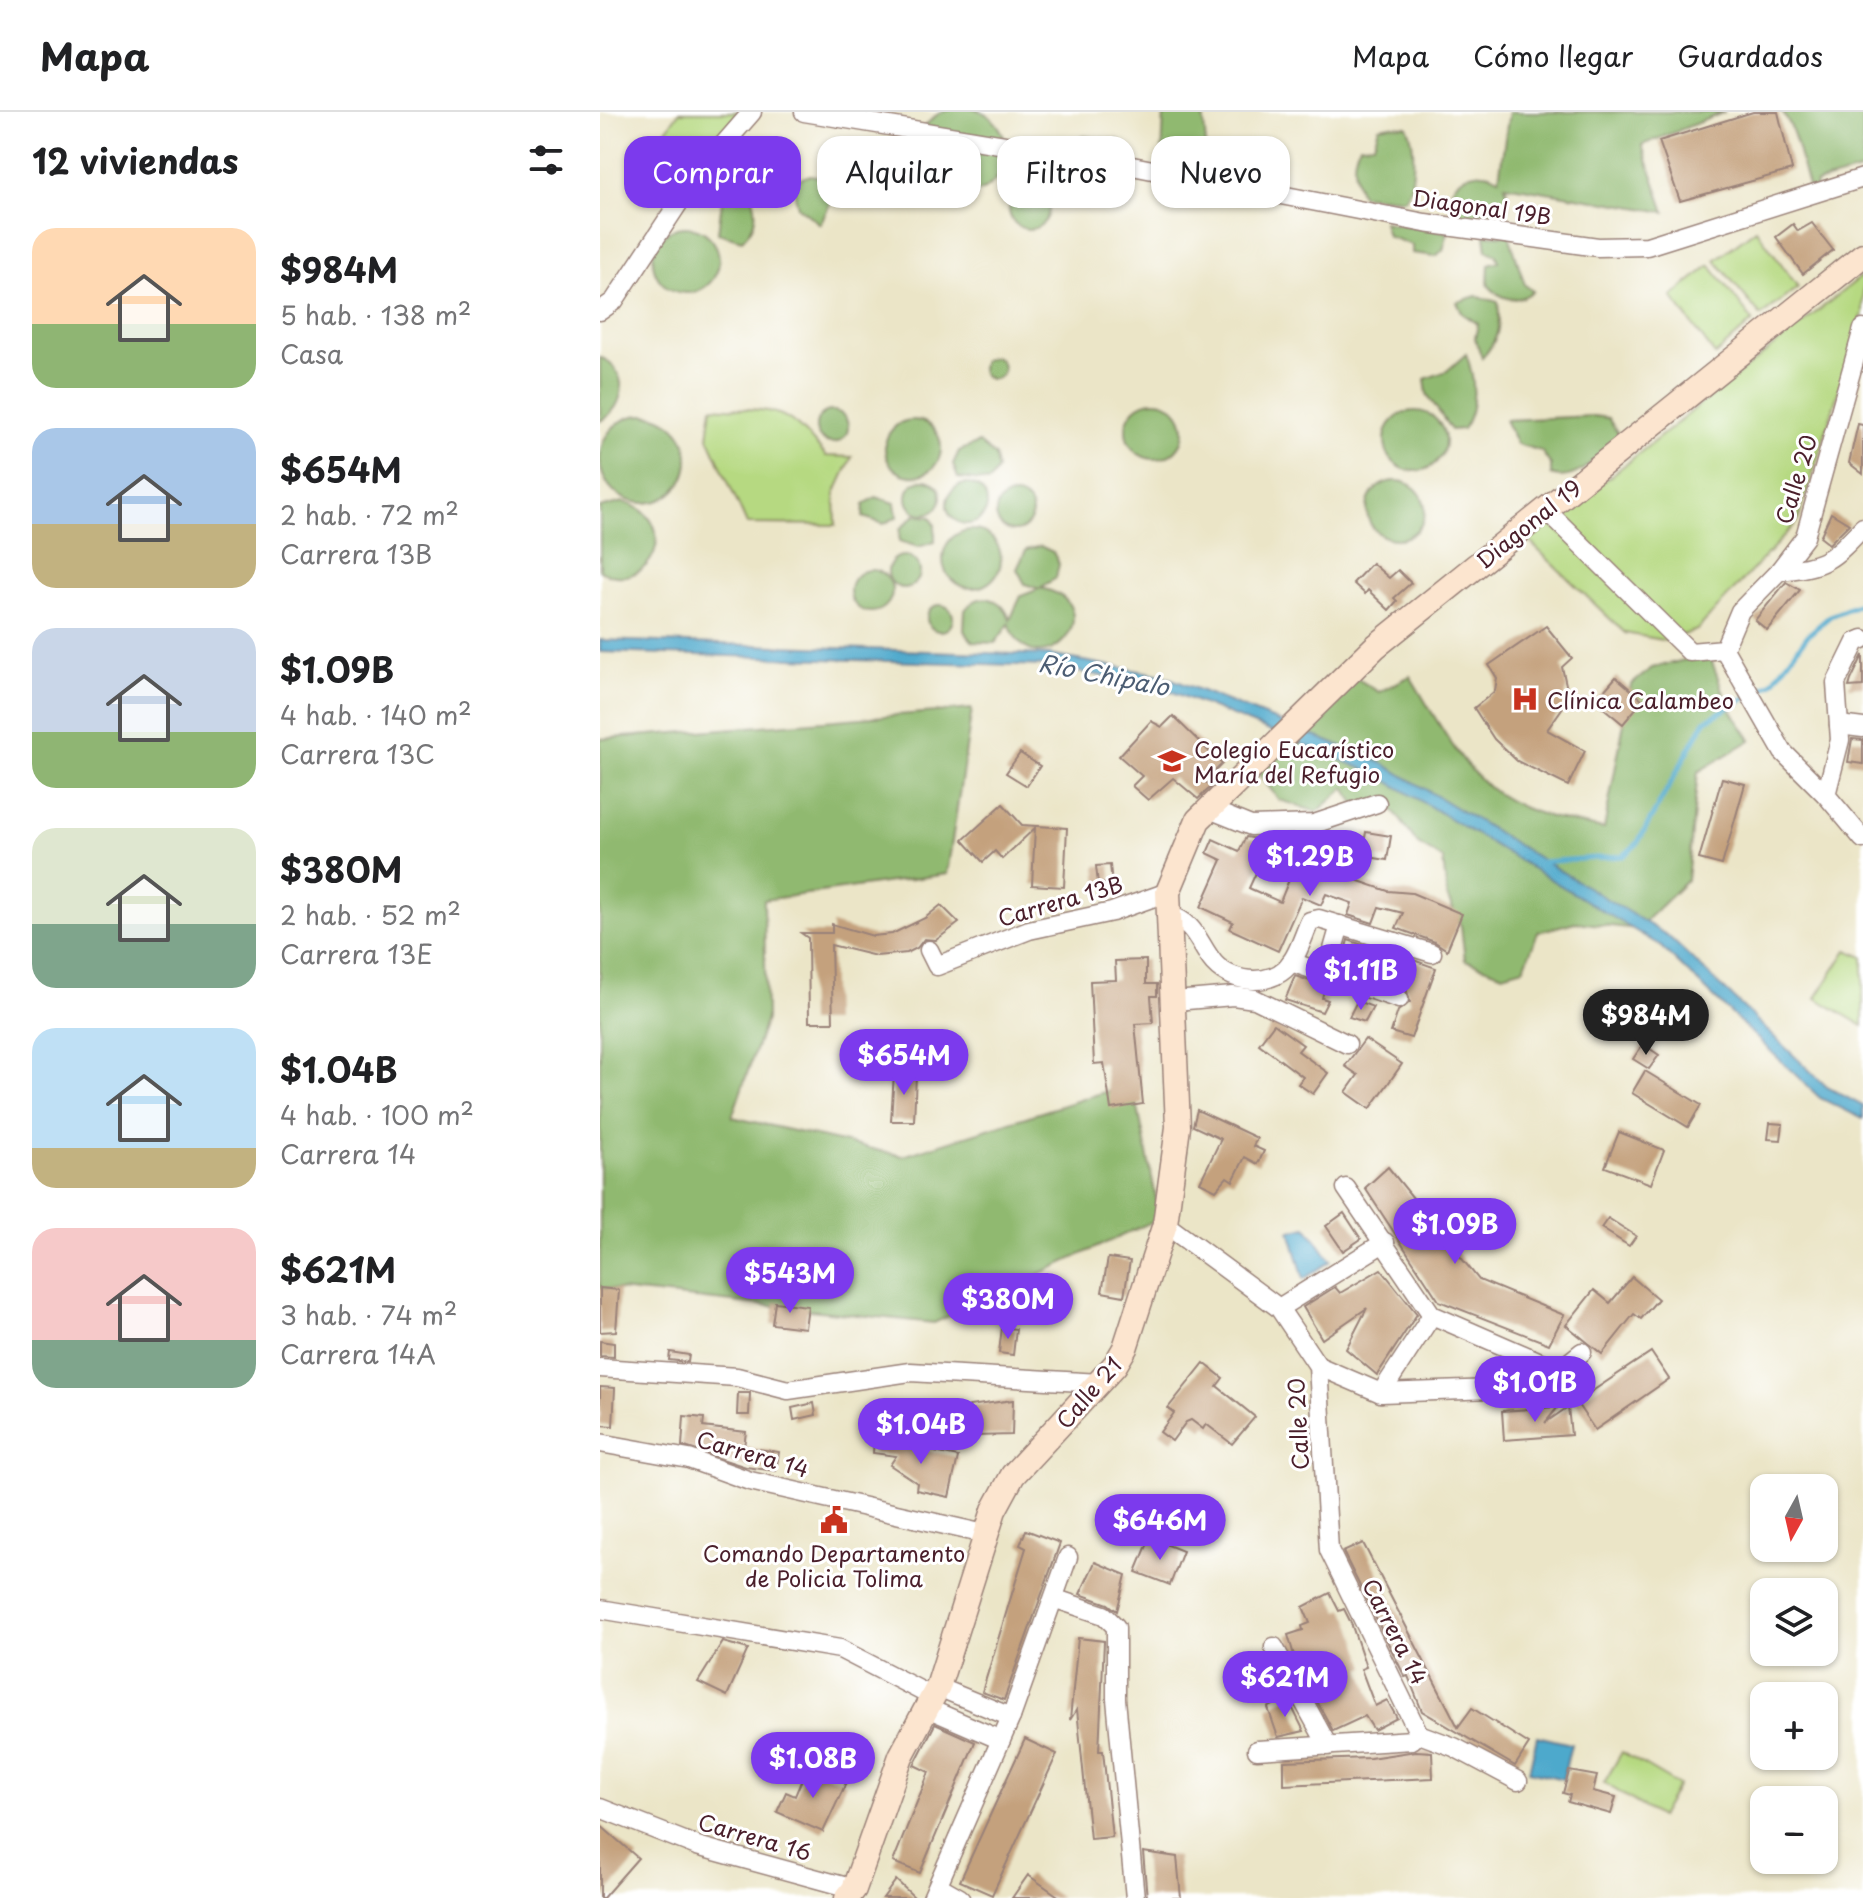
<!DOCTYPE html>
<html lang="es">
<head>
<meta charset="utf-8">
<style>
	:root { --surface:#fff; --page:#f6f6f6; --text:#202124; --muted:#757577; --line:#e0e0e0; --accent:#7c3aed }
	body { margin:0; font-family:"Playpen Sans",sans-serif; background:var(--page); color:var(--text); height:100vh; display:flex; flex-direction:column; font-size:30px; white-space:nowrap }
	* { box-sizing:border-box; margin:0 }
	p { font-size:26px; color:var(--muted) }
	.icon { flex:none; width:44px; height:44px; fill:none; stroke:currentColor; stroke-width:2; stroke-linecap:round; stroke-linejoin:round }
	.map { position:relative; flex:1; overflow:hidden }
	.drawer { display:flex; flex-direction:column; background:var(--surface); width:600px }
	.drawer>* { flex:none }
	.banner { position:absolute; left:24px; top:24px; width:760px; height:72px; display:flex; gap:16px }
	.needle { width:52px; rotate:188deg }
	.tools { position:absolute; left:1150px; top:1362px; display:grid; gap:16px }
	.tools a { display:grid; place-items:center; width:88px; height:88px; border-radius:16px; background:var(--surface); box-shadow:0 2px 6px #0004; font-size:40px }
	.price { position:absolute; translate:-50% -68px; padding:0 18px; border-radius:28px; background:var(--accent); color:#fff; font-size:26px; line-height:52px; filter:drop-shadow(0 2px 4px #0008) }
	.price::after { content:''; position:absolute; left:50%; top:48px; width:24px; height:18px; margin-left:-12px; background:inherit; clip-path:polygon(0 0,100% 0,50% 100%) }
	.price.on { background:#222; color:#fff }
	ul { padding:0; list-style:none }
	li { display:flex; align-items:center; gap:24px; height:200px; padding:0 32px }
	li span { display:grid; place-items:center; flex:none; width:224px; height:160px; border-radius:24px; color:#555 }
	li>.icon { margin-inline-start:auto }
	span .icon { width:96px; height:96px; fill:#fffc; stroke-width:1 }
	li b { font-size:34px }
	h2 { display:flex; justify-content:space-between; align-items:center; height:96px; padding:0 32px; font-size:34px }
	.pill { padding:0 28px; border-radius:24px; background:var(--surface); box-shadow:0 2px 6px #0004; font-size:28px; line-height:72px }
	.pill.on { background:var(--accent); color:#fff }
	header { display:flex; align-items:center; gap:48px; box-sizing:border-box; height:112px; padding:0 40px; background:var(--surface); border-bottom:2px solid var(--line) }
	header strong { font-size:38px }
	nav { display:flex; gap:44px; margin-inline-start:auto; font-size:28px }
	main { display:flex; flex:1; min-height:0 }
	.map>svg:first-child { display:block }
</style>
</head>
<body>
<header>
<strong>Mapa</strong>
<nav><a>Mapa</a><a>Cómo llegar</a><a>Guardados</a></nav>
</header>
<main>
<section class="drawer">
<h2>12 viviendas<svg class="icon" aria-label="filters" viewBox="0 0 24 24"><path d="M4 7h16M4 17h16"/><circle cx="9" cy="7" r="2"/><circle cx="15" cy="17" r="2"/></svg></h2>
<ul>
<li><span style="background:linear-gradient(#ffd9b3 60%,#8fb573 0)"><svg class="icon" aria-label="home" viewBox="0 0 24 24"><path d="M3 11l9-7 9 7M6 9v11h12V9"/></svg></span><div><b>$984M</b><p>5 hab. · 138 m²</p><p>Casa</p></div></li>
<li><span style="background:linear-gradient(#a9c7e8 60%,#c2b280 0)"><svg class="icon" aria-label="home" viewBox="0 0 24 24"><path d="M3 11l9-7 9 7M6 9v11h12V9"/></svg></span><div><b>$654M</b><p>2 hab. · 72 m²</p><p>Carrera 13B</p></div></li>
<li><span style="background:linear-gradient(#c9d6e8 65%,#8fb573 0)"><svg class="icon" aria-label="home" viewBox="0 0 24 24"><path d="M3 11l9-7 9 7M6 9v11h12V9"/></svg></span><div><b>$1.09B</b><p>4 hab. · 140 m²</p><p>Carrera 13C</p></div></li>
<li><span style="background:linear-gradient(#dfe7d0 60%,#7fa58c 0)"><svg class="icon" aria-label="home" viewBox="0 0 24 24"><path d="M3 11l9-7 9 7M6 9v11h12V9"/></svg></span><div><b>$380M</b><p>2 hab. · 52 m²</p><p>Carrera 13E</p></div></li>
<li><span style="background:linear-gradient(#bfe0f5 75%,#c2b280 0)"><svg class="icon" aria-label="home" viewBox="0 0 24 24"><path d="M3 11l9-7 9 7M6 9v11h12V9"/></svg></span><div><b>$1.04B</b><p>4 hab. · 100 m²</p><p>Carrera 14</p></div></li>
<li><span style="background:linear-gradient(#f6c9c9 70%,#7fa58c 0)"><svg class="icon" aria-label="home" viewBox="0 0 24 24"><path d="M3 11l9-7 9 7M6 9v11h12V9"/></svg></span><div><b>$621M</b><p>3 hab. · 74 m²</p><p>Carrera 14A</p></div></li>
</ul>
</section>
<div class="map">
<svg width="1263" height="1786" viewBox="0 0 1263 1786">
	<rect width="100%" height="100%" fill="#fff"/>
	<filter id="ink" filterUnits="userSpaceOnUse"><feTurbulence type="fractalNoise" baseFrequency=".0125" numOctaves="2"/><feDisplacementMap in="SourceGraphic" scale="16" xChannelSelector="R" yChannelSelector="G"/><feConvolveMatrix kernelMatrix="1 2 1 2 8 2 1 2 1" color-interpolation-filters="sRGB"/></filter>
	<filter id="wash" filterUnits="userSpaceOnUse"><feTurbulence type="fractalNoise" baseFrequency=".006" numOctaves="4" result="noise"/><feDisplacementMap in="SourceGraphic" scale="32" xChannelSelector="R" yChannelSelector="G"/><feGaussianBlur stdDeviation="1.8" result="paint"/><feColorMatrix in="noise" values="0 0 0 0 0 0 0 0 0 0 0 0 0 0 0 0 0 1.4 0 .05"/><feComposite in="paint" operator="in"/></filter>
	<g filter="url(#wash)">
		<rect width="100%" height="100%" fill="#ebe5c7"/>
		<g fill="#b6d981" stroke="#807c56" stroke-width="2">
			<polygon points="79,0 141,0 94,52 60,27"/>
			<polygon points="1156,117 1198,175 1161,204 1115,148"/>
			<polygon points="1110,153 1153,209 1115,243 1072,185"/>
			<polygon points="1263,163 1263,201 1198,409 1097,518 1067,529 1025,521 929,429"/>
			<path d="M112,295C179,300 181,291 226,344L252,345L235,382L236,413L147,412L108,325Z"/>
			<polygon points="1247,838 1263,845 1263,914 1216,886"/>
			<polygon points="1022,1640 1078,1673 1060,1705 1004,1671"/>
		</g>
		<g fill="#90b96f" stroke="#6d6c4d" stroke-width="2">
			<circle cx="362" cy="39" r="44"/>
			<polygon points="564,0 603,0 606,33 600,44 562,44"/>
			<path d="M909,0H1125L1042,33L1065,100L905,73C911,90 909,103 894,115L858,111C834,79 867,48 899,66Z"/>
			<path d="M1182,0H1263V58L1216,71L1213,89C1202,64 1198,18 1182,0Z"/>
			<path d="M791,13L807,14C816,31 816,72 804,87L761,83C755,68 750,47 760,33L774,32L779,15Z"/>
			<polygon points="481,24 519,28 528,44 525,62 511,84 501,89 469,84 435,70 421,50 422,45 478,45"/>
			<polygon points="210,63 233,67 229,94 220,112 198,95 192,70"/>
			<circle cx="429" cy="97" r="20"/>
			<path d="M151,79C158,99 158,113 142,128L118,121L123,80Z"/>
			<polygon points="783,110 848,120 843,138 836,144 812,141 812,133 787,124"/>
			<circle cx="86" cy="148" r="33"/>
			<path d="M885,123H909L925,173L933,179C918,192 901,188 888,173L889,152L899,149L896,142L887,138Z"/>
			<path d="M876,184L898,190C901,214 898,229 882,246L875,226L878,212L862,201L857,190Z"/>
			<path d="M866,242C875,266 878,296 863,317L851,318L827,282L825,267L847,259Z"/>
			<path d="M0,245C30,259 27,295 0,309Z"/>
			<circle cx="392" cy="256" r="11"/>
			<circle cx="555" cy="318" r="29"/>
			<circle cx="815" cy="329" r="30"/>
			<circle cx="232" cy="315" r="16"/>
			<circle cx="44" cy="347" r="44"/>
			<path d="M993,304L1008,306L1019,323C1000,340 979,373 951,363V353L941,339L917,332L905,308Z"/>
			<circle cx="313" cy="336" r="28"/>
			<polygon points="379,331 395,344 397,358 389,370 358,366 353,352 359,339"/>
			<circle cx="324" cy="385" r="17"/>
			<circle cx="796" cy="398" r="29"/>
			<circle cx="367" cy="392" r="20"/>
			<circle cx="414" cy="401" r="18"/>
			<polygon points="276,385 295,391 297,405 284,412 263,405 264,392"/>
			<path d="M23,390C85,407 52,485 0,459V396Z"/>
			<polygon points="315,403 331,405 335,413 335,430 318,435 299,429 300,417"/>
			<circle cx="372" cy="447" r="29"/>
			<path d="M440,434L453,440L459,452L456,466L440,476C518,492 437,586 409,512L395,531L373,530L364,519L365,498C381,477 403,487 410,508L421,484L439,477L425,472L417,457L426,438Z"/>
			<circle cx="304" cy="460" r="16"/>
			<circle cx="271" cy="479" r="21"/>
			<circle cx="340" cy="506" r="13"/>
			<path d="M1109,542L1129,595L1151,628L1098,660L1087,768L1037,817L975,810L938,820L924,856L903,862L865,848L861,814L847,785L843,747L818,732L788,691L762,702L745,676L717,700L679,688L654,656L756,566L779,580L810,564C872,666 879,695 1004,717L1031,573L1052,556Z"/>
			<polygon points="372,597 347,762 164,788 166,907 132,1005 303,1044 533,971 560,1106 334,1211 0,1176 0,627"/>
		</g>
		<g fill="#4ea9cc" stroke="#4c647c" stroke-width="2">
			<polygon points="0,528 449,543 562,563 782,651 1068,824 1227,975 1263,994 1263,1007 1220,986 1059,833 776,662 558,574 446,554 0,540"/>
			<polygon points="707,1115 731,1149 704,1167 690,1119"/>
			<polygon points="937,1624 971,1632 963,1667 929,1659"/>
		</g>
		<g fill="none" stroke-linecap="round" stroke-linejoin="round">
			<polyline stroke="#4ea9cc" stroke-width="5" points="941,750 1023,744 1037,732 1105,609 1172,571 1208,523 1230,504 1257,493 1263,494"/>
		</g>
		<g id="blocks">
			<g fill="#c4a17d">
				<polygon points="1153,0 1178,0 1192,58 1080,89 1059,29"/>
				<polygon points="1212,111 1233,138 1203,162 1176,125 1193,112 1198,119"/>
				<polygon points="1258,312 1263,313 1263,362 1249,351"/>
				<polygon points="1231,401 1249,412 1229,432 1220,425"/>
				<polygon points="772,451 789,466 798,458 811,471 794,486 797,489 789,498 768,478 765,482 753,471"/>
				<polygon points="1186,470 1200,478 1167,518 1155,508"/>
				<polygon points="946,514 972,546 962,555 967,577 963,595 947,618 985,639 968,674 917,649 894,627 874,596 895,579 897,566 889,553"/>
				<polygon points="1263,543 1263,574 1249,575 1251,568"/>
				<polygon points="1016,565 1043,588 1023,612 995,589"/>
				<polygon points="573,604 622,652 605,669 611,675 598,687 573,666 548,688 532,674 542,664 519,644 551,609 562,615"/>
				<polygon points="1252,627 1263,628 1263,652 1248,650"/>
				<polygon points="420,641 440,654 427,674 406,661"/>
				<polygon points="1122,666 1145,672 1122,753 1099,747"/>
				<polygon points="403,692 422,713 467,716 464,775 432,773 435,716 402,747 395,739 383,750 363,728"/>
				<polygon points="766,720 791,724 787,748 762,744"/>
				<polygon points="646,725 674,730 669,743 665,741 649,776 651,777 680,790 697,748 788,779 812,781 862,802 847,838 835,830 796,816 803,801 779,795 773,811 748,803 752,791 726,782 721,793 702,785 678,839 630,817 633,810 601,795 622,748 607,741 613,727 639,739"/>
				<polygon points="510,753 512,771 498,772 496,754"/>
				<polygon points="341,793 359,811 336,828 324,827 317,836 307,841 276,844 231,833 233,910 209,910 208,826 201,821 232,821 232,812 273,824 292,822 325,806"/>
				<polygon points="748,828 766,834 757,859 741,854"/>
				<polygon points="805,845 836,856 811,926 791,920 798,899 810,890 806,876 799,873"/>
				<polygon points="546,848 546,872 557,872 557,884 551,884 553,911 535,912 543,992 511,997 504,951 494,952 490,869 516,868 515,849"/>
				<polygon points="695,864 725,874 722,886 728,888 722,900 685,888"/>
				<polygon points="757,889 773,895 765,910 749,905"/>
				<polygon points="674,912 703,933 698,939 728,961 713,982 698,972 703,965 659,932"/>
				<polygon points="765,927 802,952 770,997 746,980 758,963 745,954"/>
				<polygon points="1043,932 1059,943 1049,957 1033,947"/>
				<polygon points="1045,959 1101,993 1088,1015 1032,981"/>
				<polygon points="294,961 316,962 314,1009 291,1009"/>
				<polygon points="597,998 657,1026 653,1034 664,1039 658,1052 645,1045 633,1069 627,1065 616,1078 600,1070 621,1027 593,1014"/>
				<polygon points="1170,1011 1183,1012 1181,1028 1168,1027"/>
				<polygon points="1019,1020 1064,1038 1051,1072 1005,1055"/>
				<polygon points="788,1055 879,1168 964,1203 949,1232 839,1189 765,1076"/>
				<polygon points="744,1101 761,1127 743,1139 726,1114"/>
				<polygon points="1008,1106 1036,1124 1029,1134 1001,1116"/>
				<polygon points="508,1146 530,1149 524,1184 502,1180"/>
				<polygon points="781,1157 817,1202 777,1263 746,1237 767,1196 722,1227 703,1195 735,1175 740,1181"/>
				<polygon points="1032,1165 1058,1187 1041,1207 1034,1202 1002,1242 966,1213 994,1178 1010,1191"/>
				<polygon points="0,1176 19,1178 16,1219 0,1220"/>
				<polygon points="175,1190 208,1194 205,1216 172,1212"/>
				<polygon points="402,1215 416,1217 413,1243 399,1241"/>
				<polygon points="0,1229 14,1231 14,1245 0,1244"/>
				<polygon points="70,1240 89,1243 88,1250 69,1248"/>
				<polygon points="1051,1240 1069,1267 995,1318 976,1290"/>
				<polygon points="604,1251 623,1266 617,1274 655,1305 632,1332 606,1312 603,1317 591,1308 586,1310 572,1329 560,1320 574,1301 568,1296"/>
				<polygon points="0,1275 15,1276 13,1314 0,1313"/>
				<polygon points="138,1281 150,1281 149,1303 137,1303"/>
				<polygon points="413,1288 412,1323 373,1324 369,1294"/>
				<polygon points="214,1291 216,1303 194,1308 192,1296"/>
				<polygon points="958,1295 945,1311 968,1295 971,1323 904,1328 902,1299"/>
				<polygon points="84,1304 104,1306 103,1315 146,1320 144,1335 179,1340 176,1359 146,1355 82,1334"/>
				<polygon points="274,1327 358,1345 349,1385 316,1378 317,1371 290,1353 296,1344 273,1341"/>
				<polygon points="426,1418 460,1431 404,1588 382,1580 426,1436 420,1433"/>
				<polygon points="550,1426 583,1439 570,1473 536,1460"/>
				<polygon points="763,1431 858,1615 872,1596 929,1632 915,1654 822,1599 808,1564 805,1565 743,1440"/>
				<polygon points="495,1450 526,1463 517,1499 508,1492 480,1482"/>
				<polygon points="730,1481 739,1499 744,1497 751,1511 766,1555 761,1557 775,1594 787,1588 797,1606 774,1618 765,1604 733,1619 696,1550 688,1523 703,1518 702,1514 710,1511 703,1495"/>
				<polygon points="478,1526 504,1529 499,1639 503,1639 512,1725 490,1727 477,1597 470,1608"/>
				<polygon points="123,1530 148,1537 127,1584 98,1570"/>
				<polygon points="687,1585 704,1619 678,1625 668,1596"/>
				<polygon points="335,1612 375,1630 320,1761 293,1750 329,1660 314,1653"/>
				<polygon points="425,1627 457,1642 392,1783 360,1769"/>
				<polygon points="816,1639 832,1640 833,1666 684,1673 684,1649 770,1646"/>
				<polygon points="207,1655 246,1671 223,1720 177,1700 186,1680 195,1684"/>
				<polygon points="969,1659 997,1664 993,1679 1016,1685 1011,1702 968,1690 970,1683 963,1681"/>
				<polygon points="0,1713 38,1746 3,1786 0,1786"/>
				<polygon points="543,1740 577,1745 581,1786 547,1786"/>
				<polygon points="428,1763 461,1786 412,1786"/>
				<polygon points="296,1768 315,1786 283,1786"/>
			</g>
		</g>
	</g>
	<g filter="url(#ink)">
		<use href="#blocks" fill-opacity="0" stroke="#9a8279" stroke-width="2"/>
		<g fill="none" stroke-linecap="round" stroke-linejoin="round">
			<g stroke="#9a8279" stroke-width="21">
				<g id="street">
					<polyline points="204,0 527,53 825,111 998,135 1047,134 1263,66"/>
					<polyline points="0,199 14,189 97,63 152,0"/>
					<polyline points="945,397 1090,540 1124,537 1140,499 1179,459 1205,425 1263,217"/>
					<path d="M1179,459C1225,455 1232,448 1263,415"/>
					<polyline points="1124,537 1183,640 1226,683 1263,727"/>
					<polyline points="1239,613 1263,616"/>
					<polyline points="1226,683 1240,628 1236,571 1256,530 1263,527"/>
					<polyline points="609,697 651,714 714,712 777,691"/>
					<path d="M568,803C596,810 598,832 614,851C634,873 675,875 692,849C700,837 704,822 710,809L719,807L832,841"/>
					<polyline points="329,838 337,854 429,818 512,800 568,780"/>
					<polyline points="691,850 799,887"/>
					<polyline points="726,862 740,813"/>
					<polyline points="785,882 796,830"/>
					<polyline points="575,889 633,884 655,887 747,932"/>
					<polyline points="746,1076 832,1203 954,1256 966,1253 982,1240"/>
					<polyline points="565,1112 679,1196 718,1254 729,1438 819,1622"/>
					<polyline points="679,1196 785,1130"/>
					<polyline points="718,1254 781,1281 951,1275"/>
					<polyline points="0,1256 137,1265 188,1278 310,1260 500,1271"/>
					<polyline points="781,1281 832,1203"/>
					<polyline points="0,1331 89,1347 150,1369 385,1422"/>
					<polyline points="456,1487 504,1503 516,1515 516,1587 535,1786"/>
					<polyline points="0,1497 240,1537 333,1585"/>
					<polyline points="674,1535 728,1634"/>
					<polyline points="338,1575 411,1605"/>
					<polyline points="327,1596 401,1628"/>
					<polyline points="657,1638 812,1628 819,1622 854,1635 918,1669"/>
					<polyline points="0,1696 97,1734 254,1777"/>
					<polyline points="339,1774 360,1786"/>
					<polyline points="332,1786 411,1605 468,1445"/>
				</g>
			</g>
			<g stroke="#9a8279" stroke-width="27">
				<polyline id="secondary" points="247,1786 254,1777 301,1644 338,1575 394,1398 413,1363 515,1253 525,1236 565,1112 578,1015 568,780 598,708 775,535 1263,143"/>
			</g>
			<use href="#street" stroke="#fff" stroke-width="18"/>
			<use href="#secondary" stroke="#fce5cf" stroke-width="24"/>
		</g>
	</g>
	<defs>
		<g id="hospital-bare" transform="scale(2.16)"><path d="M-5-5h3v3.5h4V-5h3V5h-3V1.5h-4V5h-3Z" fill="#c8321e" stroke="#fff" stroke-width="2.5" paint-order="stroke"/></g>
		<g id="school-bare" transform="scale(2.16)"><path d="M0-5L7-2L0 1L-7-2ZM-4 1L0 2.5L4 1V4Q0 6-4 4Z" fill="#c8321e" stroke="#fff" stroke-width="2.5" paint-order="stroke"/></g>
		<g id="civic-bare" transform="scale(2.16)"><path d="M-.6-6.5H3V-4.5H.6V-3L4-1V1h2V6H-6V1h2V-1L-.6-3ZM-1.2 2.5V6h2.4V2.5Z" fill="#c8321e" stroke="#fff" stroke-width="2.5" paint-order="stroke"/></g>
	</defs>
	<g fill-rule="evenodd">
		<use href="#hospital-bare" x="925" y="587"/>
		<use href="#school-bare" x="572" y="649"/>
		<use href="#civic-bare" x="234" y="1408"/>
	</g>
	<g text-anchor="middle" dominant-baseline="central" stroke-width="6" stroke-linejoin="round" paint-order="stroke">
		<g font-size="22" fill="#4a1f2b" stroke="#fff">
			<text transform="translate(882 94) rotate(8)">Diagonal 19B</text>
			<text transform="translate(1195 367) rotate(-73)">Calle 20</text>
			<text transform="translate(928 411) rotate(-39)">Diagonal 19</text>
			<text transform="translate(460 788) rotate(-16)">Carrera 13B</text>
			<text transform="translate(488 1280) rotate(-49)">Calle 21</text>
			<text transform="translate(697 1312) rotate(-93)">Calle 20</text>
			<text transform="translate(153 1341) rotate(16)">Carrera 14</text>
			<text transform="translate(796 1519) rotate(63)">Carrera 14</text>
			<text transform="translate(155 1724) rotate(16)">Carrera 16</text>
		</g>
		<g font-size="22" fill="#4a1f2b" stroke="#fff" text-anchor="start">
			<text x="947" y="587">Clínica Calambeo</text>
			<text x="594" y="636">Colegio Eucarístico<tspan x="594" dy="25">María del Refugio</tspan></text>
			<text x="234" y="1440" text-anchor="middle">Comando Departamento<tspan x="234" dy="25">de Policia Tolima</tspan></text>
		</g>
		<g font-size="24" font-style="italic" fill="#4c5d73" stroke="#fff">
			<text transform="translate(504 562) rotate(11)">Río Chipalo</text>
		</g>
	</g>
</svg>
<div class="tools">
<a><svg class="needle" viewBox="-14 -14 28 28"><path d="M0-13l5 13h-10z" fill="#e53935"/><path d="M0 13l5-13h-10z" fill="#757577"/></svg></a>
<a><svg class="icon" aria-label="layers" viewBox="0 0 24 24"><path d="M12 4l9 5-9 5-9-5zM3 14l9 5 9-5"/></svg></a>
<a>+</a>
<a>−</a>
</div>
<b class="price" style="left:710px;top:786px">$1.29B</b>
<b class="price" style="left:761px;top:900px">$1.11B</b>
<b class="price on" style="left:1046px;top:945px">$984M</b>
<b class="price" style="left:304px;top:985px">$654M</b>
<b class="price" style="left:855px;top:1154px">$1.09B</b>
<b class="price" style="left:190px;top:1203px">$543M</b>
<b class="price" style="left:408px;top:1229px">$380M</b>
<b class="price" style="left:935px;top:1312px">$1.01B</b>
<b class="price" style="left:321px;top:1354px">$1.04B</b>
<b class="price" style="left:560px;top:1450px">$646M</b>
<b class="price" style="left:685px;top:1607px">$621M</b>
<b class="price" style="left:213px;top:1688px">$1.08B</b>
<div class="banner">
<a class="pill on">Comprar</a>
<a class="pill">Alquilar</a>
<a class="pill">Filtros</a>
<a class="pill">Nuevo</a>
</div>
</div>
</main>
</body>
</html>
